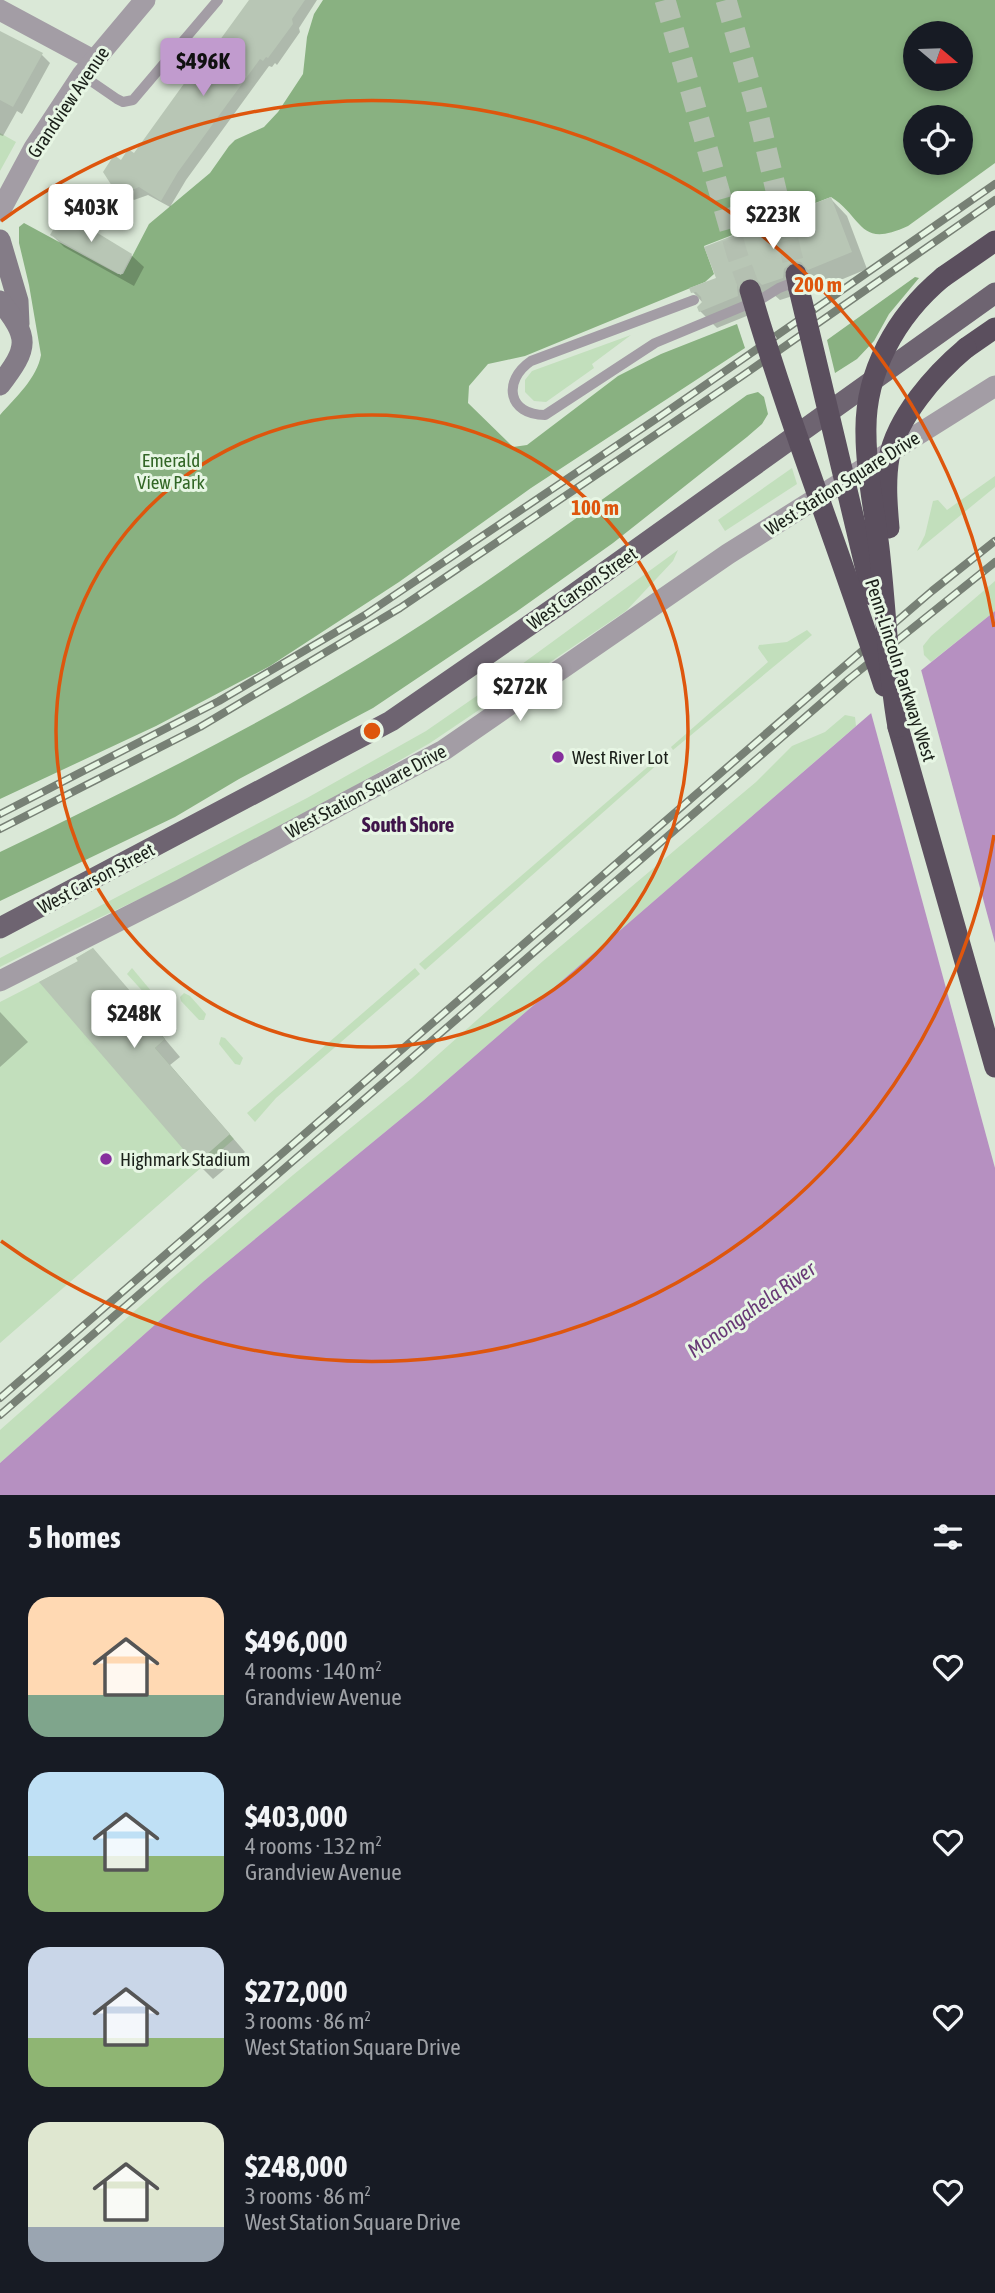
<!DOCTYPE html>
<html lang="en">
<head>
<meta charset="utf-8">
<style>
	:root { --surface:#171b24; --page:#242831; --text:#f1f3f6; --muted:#9ea1a6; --accent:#c19bce }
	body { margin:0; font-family:"Asap Condensed",sans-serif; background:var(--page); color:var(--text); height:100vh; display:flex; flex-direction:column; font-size:26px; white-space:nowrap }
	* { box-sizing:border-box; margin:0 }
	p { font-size:23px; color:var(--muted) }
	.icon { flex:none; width:38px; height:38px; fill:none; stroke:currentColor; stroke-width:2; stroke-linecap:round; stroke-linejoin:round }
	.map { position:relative; height:1495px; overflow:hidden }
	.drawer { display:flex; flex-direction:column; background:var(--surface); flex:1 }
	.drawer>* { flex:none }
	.needle { width:46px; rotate:109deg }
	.buttons { position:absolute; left:903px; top:21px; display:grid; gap:14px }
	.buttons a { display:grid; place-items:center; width:70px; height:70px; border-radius:50%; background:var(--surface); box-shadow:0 4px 10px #0003; font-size:35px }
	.price { position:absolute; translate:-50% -60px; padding:0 16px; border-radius:7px; background:#fff; color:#222; font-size:23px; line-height:46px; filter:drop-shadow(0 2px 4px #0008) }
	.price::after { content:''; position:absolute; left:50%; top:42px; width:21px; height:16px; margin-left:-10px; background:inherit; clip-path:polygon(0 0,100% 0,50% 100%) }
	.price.active { background:var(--accent); color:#111 }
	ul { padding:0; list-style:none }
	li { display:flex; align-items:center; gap:21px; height:175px; padding:0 28px }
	li span { display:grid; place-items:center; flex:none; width:196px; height:140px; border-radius:21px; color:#555 }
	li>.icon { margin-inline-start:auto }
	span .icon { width:84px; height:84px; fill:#fffc; stroke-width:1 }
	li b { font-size:30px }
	h2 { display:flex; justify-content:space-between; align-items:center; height:84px; padding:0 28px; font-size:30px }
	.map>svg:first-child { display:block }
</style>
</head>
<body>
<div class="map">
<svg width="995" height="1495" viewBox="0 0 995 1495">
	<rect width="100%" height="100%" fill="#dae8d7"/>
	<g fill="#c2dfbc">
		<polygon points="0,133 16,142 0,171"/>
		<polygon points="631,335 592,364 594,368 546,402 534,401 525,392 525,380 532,371"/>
		<polygon points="792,468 797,484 725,531 718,520"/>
		<polygon points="995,476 995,487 917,551 925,535 933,501 938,500 947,510"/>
		<polygon points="678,550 673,561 626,611 430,743 332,799 163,888 71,931 0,967 0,958 307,798 426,731 507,675"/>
		<polygon points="995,581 995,611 931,662 924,655 923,646 931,636"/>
		<polygon points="807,630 812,635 673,750 671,747 768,662 758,648 759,645 787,642"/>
		<polygon points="845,715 855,717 856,726 424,1100 204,1281 0,1463 0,1430 164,1285 293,1175 412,1078 543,961 756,782 792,746 825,732"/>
		<polygon points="666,751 669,754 425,970 419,964"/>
		<polygon points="93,948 133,1002 165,1039 155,1048 234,1139 0,1343 0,1002 78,962 76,958"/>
		<polygon points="132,968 152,992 147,996 127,974"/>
		<polygon points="415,968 420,974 276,1098 255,1122 247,1113"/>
		<polygon points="184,993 190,996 206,1014 204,1020 199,1020 181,1001 180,997"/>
		<polygon points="221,1037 225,1038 243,1058 240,1065 235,1064 219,1044"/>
	</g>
	<g fill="#89b181" fill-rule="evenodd">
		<path d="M323,0H995V163L908,226C858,249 864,218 831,197L704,246L714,274L705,282L525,356L488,364L469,386L468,403L513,447L527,445L618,376L661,354L737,324L745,348L531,488L399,582L270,666L156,726L0,799V415C16,397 37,378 41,355L29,285L19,243V227L24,223L118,274H123L149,224L210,173L229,146L235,140L264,127L278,112L303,74L307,37L314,14ZM915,33H961V79H915ZM915,117H961V163H915Z"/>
		<polygon points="915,277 919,278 889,314 874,341 857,359 835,373 827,340"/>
		<path d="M758,392L764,397L768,414L762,424L747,437L613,543L516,612L373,708L239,779L175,817L0,901V852C135,787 269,721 396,641C517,564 631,478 747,395Z"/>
	</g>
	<polygon fill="#b690c1" points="995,611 995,1495 0,1495 0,1463 204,1281 424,1100 914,676"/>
	<polygon fill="#dae8d7" points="920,666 995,943 995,1168 870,709"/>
	<g fill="#0003">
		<polygon points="252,0 317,0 299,28 300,32 277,65 275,63 272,67 269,66 186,180 170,207 148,195 134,200 123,193 114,185 122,162 135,155"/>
		<polygon points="0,45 42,55 50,63 22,114 17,111 3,136 0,135"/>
		<polygon points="831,199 847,216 867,269 826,286 818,278 810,277 800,286 799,294 780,300 772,293 754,313 717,328 700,311 703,303 693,292 718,279"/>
		<polygon points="52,235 131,255 144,267 134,286 64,247"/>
		<polygon points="93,951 152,1016 148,1019 180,1057 170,1065 245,1152 213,1179 197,1163 81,962"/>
		<polygon points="0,1012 28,1042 0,1067"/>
	</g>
	<g fill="#b8c6b5">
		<polygon points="249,0 305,0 292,19 293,24 268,58 266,57 263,61 260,59 178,172 161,201 139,187 125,193 112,186 103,172 114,155 121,160 128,149 134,153 214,42 217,44"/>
		<polygon points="0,31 43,53 13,107 0,100"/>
		<polygon points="831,197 852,252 808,270 801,262 793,261 784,269 783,278 762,285 754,277 746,278 737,286 738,296 699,312 697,307 702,302 701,297 696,292 691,293 689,288 716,278 704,247"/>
		<polygon points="63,212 132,254 121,275 50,235"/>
		<polygon points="93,948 137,999 133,1002 165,1039 155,1048 230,1134 196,1164 39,982 78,961 76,958"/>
	</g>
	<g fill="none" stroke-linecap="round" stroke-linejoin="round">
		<g stroke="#b4c0b1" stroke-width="21" stroke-dasharray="21 10" stroke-linecap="butt">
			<polyline points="665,0 737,254 750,290"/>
			<polyline points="726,0 756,106 796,274"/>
		</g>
		<g stroke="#a39da5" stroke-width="10">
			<polyline points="82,75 117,99 123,102 133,100 218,0"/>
			<path d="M694,300L531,361C502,381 508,415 545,415L655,343L763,298L779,288L797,281"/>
		</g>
		<g stroke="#a39da5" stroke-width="21">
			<polyline points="0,10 93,60"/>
			<polyline points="0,981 182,889 444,750 728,554 995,386"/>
		</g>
		<polyline stroke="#a39da5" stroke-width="21" points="0,211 34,148 82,75 145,0"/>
		<g stroke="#847c87" stroke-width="21">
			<polyline points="0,240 18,301 19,324"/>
			<path d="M0,301C30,338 29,347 0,385"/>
		</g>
		<polyline stroke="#6e6471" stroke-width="21" points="0,928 391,721 563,602 995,293"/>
		<g stroke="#5b4f5e" stroke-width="21">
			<polyline points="796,274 799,289"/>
			<polyline points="943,277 995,241"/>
			<polyline points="966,348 995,328"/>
			<polyline points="898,727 995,1067"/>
		</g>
		<g stroke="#778075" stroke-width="8">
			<g id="rail">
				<polyline points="0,814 219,701 365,615 659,417 995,184"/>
				<polyline points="0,829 200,727 400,608 742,376 995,200"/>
				<polyline points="0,1398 806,699 932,591 995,541"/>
				<polyline points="0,1415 849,679 995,562"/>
			</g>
		</g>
		<use href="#rail" stroke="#e7f6e4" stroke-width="5" stroke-dasharray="16" stroke-linecap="butt"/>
		<g stroke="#5b4f5e" stroke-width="21">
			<polyline points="799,289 872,595"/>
			<path d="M750,290C789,424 841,554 884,686"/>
			<path d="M889,528C887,505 885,481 889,458C897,417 935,374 966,348"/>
			<path d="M898,727C888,671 886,613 880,557C876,516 866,476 866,435C864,373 896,316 943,277"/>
		</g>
	</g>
	<g fill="none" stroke="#de560d" stroke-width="3.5">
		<circle cx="372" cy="731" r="316"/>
		<path d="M994 835A631 631 0 0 1 1 1241M1 221A631 631 0 0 1 994 627"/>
	</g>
	<g fill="#862f9d" stroke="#e7f6e4" stroke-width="2.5">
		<circle cx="558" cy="757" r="7"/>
		<circle cx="106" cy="1159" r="7"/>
	</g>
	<g text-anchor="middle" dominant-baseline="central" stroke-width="6" stroke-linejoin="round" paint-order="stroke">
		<g font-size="19" fill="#1a1f19" stroke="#e7f6e4">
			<text transform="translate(68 102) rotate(-56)">Grandview Avenue</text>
			<text transform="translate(842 483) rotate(-32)">West Station Square Drive</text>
			<text transform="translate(582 588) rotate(-35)">West Carson Street</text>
			<text transform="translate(901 670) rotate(72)">Penn-Lincoln Parkway West</text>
			<text transform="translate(366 791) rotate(-28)">West Station Square Drive</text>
			<text transform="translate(96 878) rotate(-28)">West Carson Street</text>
		</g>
		<g font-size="19" fill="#326626" stroke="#e7f6e4">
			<text x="171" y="460">Emerald<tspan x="171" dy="22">View Park</tspan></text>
		</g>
		<g font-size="19" fill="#1a1f19" stroke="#e7f6e4" text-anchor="start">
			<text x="572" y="757">West River Lot</text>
			<text x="120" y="1159">Highmark Stadium</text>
		</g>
		<g font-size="21" font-weight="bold" fill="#3f154a" stroke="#e7f6e4">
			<text x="408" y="824">South Shore</text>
		</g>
		<g font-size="21" font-style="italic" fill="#683976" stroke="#e7f6e4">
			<text transform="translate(751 1309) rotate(-35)">Monongahela River</text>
		</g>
	</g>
	<circle cx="372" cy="731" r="10" fill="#de560d" stroke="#e7f6e4" stroke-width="3.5"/>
	<g font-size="21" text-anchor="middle" font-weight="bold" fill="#de560d" stroke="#e7f6e4" stroke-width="6" stroke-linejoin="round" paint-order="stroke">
		<text x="818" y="292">200 m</text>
		<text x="595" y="515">100 m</text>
	</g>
</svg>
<div class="buttons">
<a><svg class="needle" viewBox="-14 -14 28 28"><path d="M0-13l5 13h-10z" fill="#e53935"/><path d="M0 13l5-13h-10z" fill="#9ea1a6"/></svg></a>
<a><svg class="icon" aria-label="locate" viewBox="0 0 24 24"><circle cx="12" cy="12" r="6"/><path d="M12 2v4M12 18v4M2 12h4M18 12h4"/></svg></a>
</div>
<b class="price active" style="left:203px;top:98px">$496K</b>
<b class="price" style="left:91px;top:244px">$403K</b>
<b class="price" style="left:773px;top:251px">$223K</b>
<b class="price" style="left:520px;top:723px">$272K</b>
<b class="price" style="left:134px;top:1050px">$248K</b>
</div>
<section class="drawer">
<h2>5 homes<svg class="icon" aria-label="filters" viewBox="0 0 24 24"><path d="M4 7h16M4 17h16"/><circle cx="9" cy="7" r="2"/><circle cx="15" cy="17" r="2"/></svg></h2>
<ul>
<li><span style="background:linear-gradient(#ffd9b3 70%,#7fa58c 0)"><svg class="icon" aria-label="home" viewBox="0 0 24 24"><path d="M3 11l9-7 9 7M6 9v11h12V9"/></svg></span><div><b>$496,000</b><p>4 rooms · 140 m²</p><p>Grandview Avenue</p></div><svg class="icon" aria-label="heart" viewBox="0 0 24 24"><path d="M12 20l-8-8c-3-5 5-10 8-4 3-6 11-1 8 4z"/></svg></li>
<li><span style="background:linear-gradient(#bfe0f5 60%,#8fb573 0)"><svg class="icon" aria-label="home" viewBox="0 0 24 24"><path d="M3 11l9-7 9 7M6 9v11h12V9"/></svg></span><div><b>$403,000</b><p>4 rooms · 132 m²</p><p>Grandview Avenue</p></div><svg class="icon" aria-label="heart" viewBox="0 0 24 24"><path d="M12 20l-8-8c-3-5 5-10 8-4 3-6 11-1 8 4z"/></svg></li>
<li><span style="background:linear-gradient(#c9d6e8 65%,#8fb573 0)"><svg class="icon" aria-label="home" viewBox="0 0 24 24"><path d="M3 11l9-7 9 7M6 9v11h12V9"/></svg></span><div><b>$272,000</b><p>3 rooms · 86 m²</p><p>West Station Square Drive</p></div><svg class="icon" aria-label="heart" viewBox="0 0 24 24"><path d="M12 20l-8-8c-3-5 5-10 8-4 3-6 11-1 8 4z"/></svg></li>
<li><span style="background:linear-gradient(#dfe7d0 75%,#9aa5b1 0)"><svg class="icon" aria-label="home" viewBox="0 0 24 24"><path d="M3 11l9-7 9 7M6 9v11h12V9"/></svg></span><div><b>$248,000</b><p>3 rooms · 86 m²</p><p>West Station Square Drive</p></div><svg class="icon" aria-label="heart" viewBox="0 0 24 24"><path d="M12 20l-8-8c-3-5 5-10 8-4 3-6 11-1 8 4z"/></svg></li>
</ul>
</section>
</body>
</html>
